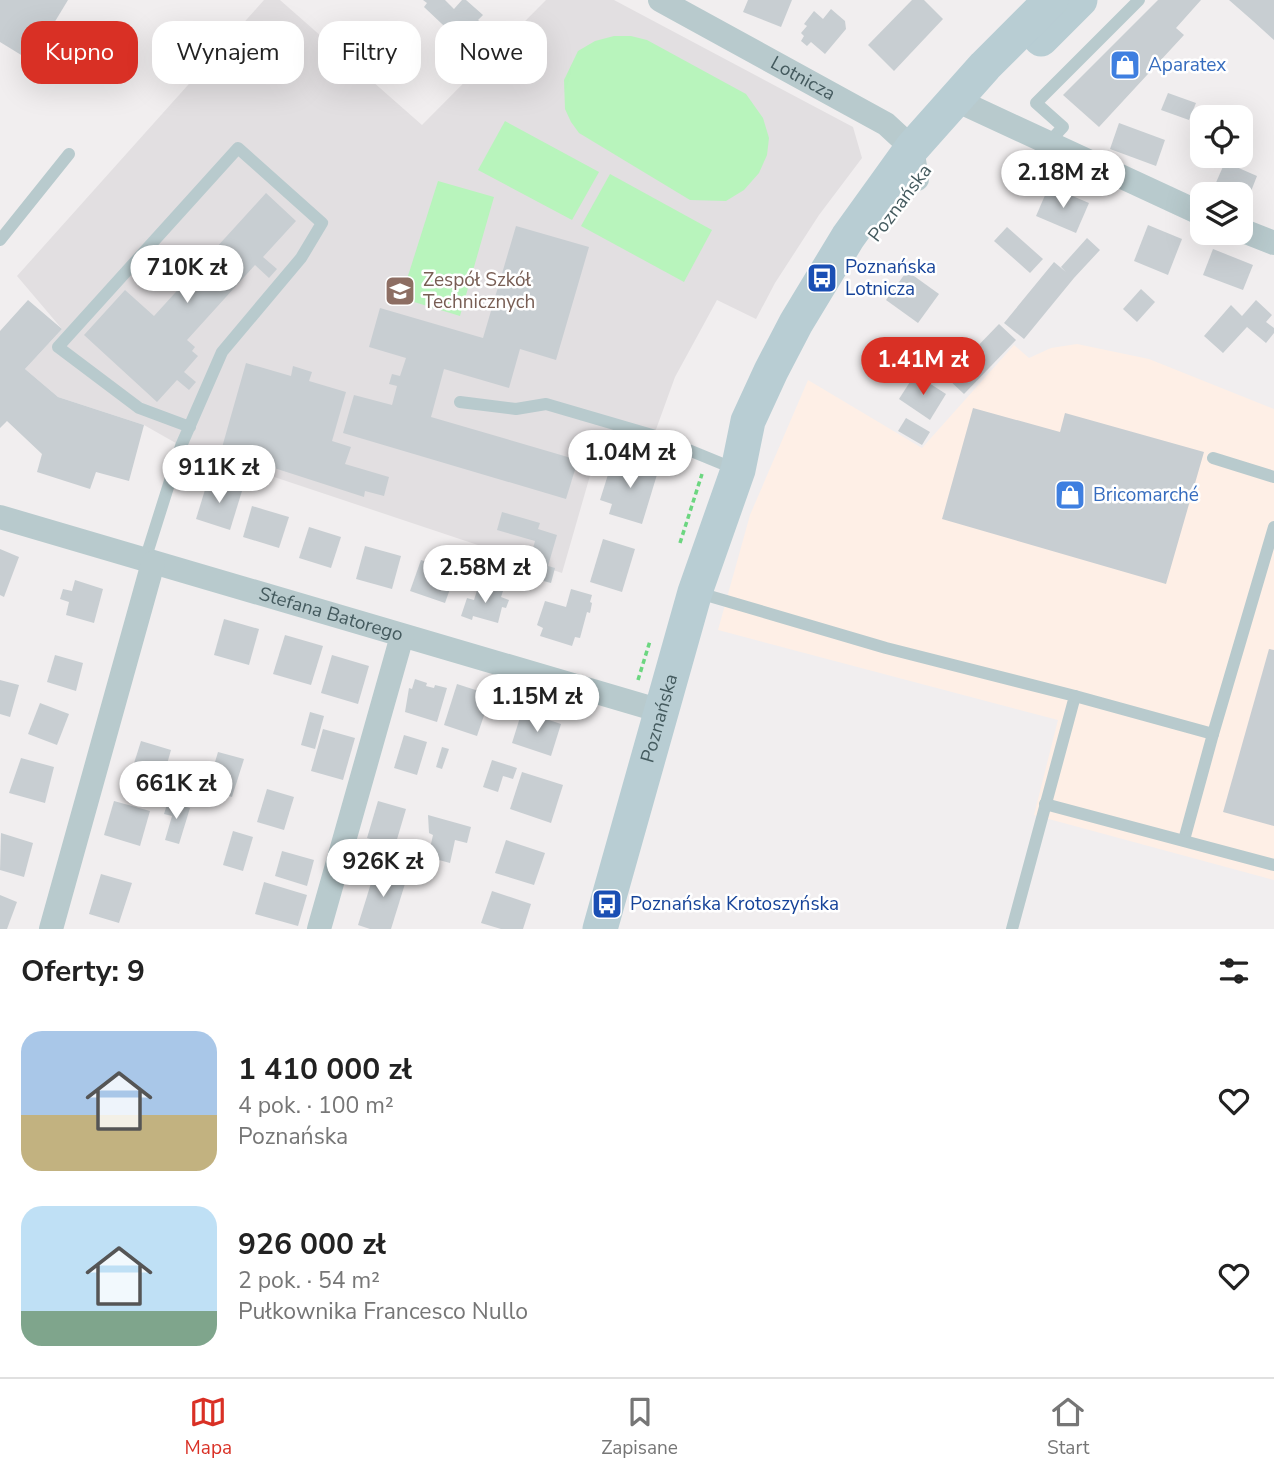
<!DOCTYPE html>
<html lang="pl">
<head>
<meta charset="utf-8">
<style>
	:root { --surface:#fff; --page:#f2f2f2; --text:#222; --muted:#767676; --line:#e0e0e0; --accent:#d93025 }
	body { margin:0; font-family:"Nunito Sans",sans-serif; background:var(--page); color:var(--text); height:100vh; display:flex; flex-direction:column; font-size:26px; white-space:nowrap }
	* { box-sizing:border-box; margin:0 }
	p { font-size:23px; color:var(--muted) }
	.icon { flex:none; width:38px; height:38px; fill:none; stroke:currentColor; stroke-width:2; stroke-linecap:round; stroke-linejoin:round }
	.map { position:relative; height:929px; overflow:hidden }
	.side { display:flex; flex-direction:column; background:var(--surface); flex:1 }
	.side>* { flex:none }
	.banner { position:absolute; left:21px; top:21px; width:700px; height:63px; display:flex; gap:14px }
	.fabs { position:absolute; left:1190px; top:105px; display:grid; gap:14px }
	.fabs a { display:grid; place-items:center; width:63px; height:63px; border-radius:14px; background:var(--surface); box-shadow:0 7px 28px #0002; font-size:35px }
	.price { position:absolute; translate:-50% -60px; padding:0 16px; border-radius:24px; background:#fff; color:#222; font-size:23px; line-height:46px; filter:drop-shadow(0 2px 4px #0008) }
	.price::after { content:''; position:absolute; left:50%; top:42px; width:21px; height:16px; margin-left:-10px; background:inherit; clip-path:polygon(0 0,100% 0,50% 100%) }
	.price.on { background:var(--accent); color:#fff }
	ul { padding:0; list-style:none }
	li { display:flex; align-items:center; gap:21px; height:175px; padding:0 21px }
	li span { display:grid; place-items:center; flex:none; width:196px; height:140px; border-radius:21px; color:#555 }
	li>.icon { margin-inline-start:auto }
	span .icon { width:84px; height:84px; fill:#fffc; stroke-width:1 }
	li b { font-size:30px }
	h2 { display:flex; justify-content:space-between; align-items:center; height:84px; padding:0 21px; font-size:30px }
	.tag { padding:0 24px; border-radius:21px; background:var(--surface); box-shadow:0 7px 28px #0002; font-size:24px; line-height:63px }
	.tag.on { background:var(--accent); color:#fff }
	.dock { display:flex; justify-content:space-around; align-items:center; height:98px; border-top:2px solid var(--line); background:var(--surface); font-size:19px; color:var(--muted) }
	.dock a { display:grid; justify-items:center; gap:4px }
	.dock .on { color:var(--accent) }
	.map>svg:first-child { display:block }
</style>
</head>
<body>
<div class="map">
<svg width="1274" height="929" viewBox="0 0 1274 929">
	<rect width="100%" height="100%" fill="#f1eeef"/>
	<polygon fill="#feefe6" points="1077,344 1149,359 1274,409 1274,880 1034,815 1058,720 718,630 750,515 808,380 922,448 1014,345 1029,358 1051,348"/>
	<polygon fill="#e2dfe1" points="264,0 280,0 422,125 546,0 614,0 853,127 862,158 819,215 775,283 756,319 717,300 675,377 646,457 600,441 562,573 181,446 144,425 58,397 25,369 62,329 17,276"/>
	<g fill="#b8f4bc">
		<polygon points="614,36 631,36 647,40 746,94 763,118 769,138 767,155 759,173 744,190 726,201 690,200 579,133 571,122 565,109 564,80 578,51 595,41"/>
		<polygon points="505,121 599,172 572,220 478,170"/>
		<polygon points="610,174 712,230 684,282 581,226"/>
		<polygon points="438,181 494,197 460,316 401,298"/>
	</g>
	<g fill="#c8ced2">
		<polygon points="0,0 68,0 31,61 0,42"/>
		<polygon points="423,0 445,0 454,9 462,0 466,0 483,15 478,20 484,25 471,39 465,34 459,40 424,7 427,3"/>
		<polygon points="748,0 792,0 781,27 743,12"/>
		<polygon points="912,0 924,0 943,19 894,71 868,45"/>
		<polygon points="1158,0 1201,0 1176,28 1184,35 1099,127 1063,95"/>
		<polygon points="1229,0 1274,0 1274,40 1253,21"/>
		<polygon points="831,9 845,21 846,29 825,54 811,42 807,46 801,41 804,36 801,33 807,26 804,24 814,11 823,19"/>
		<polygon points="1168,93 1196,103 1189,120 1161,110"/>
		<polygon points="1119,123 1165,140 1156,166 1110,149"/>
		<polygon points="1225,162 1257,176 1244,209 1241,208 1241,194 1211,194"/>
		<polygon points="1049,186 1089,203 1076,233 1036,216"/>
		<polygon points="266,193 296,221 263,257 277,269 269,278 255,265 187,340 195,347 192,351 198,356 184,372 196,382 189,390 177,380 157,402 84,335 125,290 154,316"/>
		<polygon points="1148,225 1182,239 1168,275 1134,261"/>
		<polygon points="516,226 589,247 556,360 520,349 509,388 444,369 431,417 578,460 566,499 343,433 354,395 392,405 397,386 389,384 392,374 400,376 406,358 369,347 380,308 483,338"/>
		<polygon points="1007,227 1043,259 1030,273 994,241"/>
		<polygon points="1087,238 1100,250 1074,278 1024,339 1004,323 1054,262 1066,272 1061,267"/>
		<polygon points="1213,249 1253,265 1243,290 1203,275"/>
		<polygon points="907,271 939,294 918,323 886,300"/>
		<polygon points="1141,289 1155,302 1137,322 1123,309"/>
		<polygon points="28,300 62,329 25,369 58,397 144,425 129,481 96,472 90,489 37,472 42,454 7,421 0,428 0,331"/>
		<polygon points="1256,300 1272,315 1266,322 1274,328 1274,333 1266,343 1247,327 1223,353 1204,336 1231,305 1242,316"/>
		<polygon points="999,324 1016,340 964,394 947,378"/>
		<polygon points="246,363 291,376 293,366 312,372 309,381 346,392 332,441 351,447 345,464 389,477 384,496 365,491 364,497 221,451"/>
		<polygon points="915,374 946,394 930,420 899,399"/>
		<polygon points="973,408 1060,432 1065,413 1204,452 1166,584 942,519"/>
		<polygon points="906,418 930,432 922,445 898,431"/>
		<polygon points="626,458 659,468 642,524 609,514 612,504 600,500 611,465 622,469"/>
		<polygon points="208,480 242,491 230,530 196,519"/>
		<polygon points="252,506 289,517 279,548 243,537"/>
		<polygon points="502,512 540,523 538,529 557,535 548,566 555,568 551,583 525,576 535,541 497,530"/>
		<polygon points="309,527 341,537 331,568 299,558"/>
		<polygon points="603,539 635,549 622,592 590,582"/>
		<polygon points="365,546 401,556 392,589 356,579"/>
		<polygon points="0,549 19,557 4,597 0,595"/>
		<polygon points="421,560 456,572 445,603 410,591"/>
		<polygon points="75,580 103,589 94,623 66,615 69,602 60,599 63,589 72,591"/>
		<polygon points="479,584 503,591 501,597 509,600 506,608 502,607 498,623 473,616 472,620 461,616 467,598 474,600"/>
		<polygon points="571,589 592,595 590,602 592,603 590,613 587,612 580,638 575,637 572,646 540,636 543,628 537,625 545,601 566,607"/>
		<polygon points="224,619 259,629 249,665 214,655"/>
		<polygon points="285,635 323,646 311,685 273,674"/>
		<polygon points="1269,649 1274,650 1274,826 1223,812"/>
		<polygon points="55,655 83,663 76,691 47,682"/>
		<polygon points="332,655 369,666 358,704 321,693"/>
		<polygon points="415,679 427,683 426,686 434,688 435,685 447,688 437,722 405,712 409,688 412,689"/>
		<polygon points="0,680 19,685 10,717 0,714"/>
		<polygon points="457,684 491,695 477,736 444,725"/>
		<polygon points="40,703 69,714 57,745 28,734"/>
		<polygon points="522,711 561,724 551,756 512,743"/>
		<polygon points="310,712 324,716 315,749 301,745"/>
		<polygon points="323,729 355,738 343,780 311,771"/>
		<polygon points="404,735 427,742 417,775 394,768"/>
		<polygon points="141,741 171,750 161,785 130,776"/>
		<polygon points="442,747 449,749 442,769 436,767"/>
		<polygon points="218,752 244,759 232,797 207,789"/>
		<polygon points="21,758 54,767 45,803 9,793"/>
		<polygon points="492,760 517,768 513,779 503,776 498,792 483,787"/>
		<polygon points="522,772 563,785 551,823 510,809"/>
		<polygon points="267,789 294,797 284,830 257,822"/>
		<polygon points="114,801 150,811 140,846 104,835"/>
		<polygon points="168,801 190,808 179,844 165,840 172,816 164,814"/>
		<polygon points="378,801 406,809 395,846 367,838"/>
		<polygon points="428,815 471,827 467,843 455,840 450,863 428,857 433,835 429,833"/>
		<polygon points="233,831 253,837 243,871 223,865"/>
		<polygon points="1,833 33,843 24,877 0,870"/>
		<polygon points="506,840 545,853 534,885 495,873"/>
		<polygon points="282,851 314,860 307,886 275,876"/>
		<polygon points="377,864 408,874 391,929 370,929 358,925"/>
		<polygon points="101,874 132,883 119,923 89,914"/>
		<polygon points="264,882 307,895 298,926 255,914"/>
		<polygon points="492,891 531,904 523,929 501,929 481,923"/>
		<polygon points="0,895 17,902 7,929 0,929"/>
	</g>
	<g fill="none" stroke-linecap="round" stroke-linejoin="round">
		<g stroke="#6cd680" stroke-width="3.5" stroke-dasharray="5 3.5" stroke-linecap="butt">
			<polyline points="680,543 702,474"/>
			<polyline points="638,680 650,641"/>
		</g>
		<g stroke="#b8cacd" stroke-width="12">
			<polyline points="1048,143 1063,127 1036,103 1139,0"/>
			<polyline points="0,240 69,154"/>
			<polyline points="460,402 516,409 546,404 652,435 735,469"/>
			<polyline points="1213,458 1274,477"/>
			<polyline points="145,560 181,446 222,352 301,258 322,223 238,148 58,347 139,408 190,427"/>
			<polyline points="699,593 886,648 1075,696 1012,929"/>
			<polyline points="1075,696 1213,734 1184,840"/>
			<polyline points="1213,734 1274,527"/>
			<polyline points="1045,804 1274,865"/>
		</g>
		<g stroke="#b8cacd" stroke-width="24">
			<path id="s1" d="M660,0L886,124L912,148L917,179"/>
			<polyline points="954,99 1202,214"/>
			<polyline points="1241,230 1274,243"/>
			<path id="s2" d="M0,517L661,711"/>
			<polyline points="51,929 153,563"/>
			<polyline points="319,929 402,636"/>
		</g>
		<g stroke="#b8cdd3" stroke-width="35">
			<polyline points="1041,39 1080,0"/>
			<path id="s3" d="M600,929L695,592L738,470L748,421L771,371L796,323L848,237L912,148L985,66L1051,0"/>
		</g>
	</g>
	<defs>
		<g id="shop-square" transform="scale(1.575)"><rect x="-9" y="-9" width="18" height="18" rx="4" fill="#3f7fe0" stroke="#fff"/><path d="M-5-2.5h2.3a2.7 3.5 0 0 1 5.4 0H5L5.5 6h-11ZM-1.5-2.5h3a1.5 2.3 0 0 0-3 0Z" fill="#fff"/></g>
		<g id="bus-square" transform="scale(1.575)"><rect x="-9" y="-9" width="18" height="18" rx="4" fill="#1a4fb4" stroke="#fff"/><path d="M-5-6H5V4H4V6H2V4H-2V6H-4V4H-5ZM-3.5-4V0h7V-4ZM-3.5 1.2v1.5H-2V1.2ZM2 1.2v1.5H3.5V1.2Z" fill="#fff"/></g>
		<g id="school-square" transform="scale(1.575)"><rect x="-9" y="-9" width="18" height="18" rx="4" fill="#8d6e63" stroke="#fff"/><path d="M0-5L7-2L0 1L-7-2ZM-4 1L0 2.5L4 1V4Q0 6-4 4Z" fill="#fff"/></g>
	</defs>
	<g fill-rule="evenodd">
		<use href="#shop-square" x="1125" y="65"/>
		<use href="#bus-square" x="822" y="278"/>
		<use href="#school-square" x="400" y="291"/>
		<use href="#shop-square" x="1070" y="495"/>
		<use href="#bus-square" x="607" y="904"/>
	</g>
	<g text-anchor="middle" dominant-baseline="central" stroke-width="5" stroke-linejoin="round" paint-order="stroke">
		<g font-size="19" fill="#366cbe" stroke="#fff" text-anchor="start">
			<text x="1148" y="65">Aparatex</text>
			<text x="1093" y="495">Bricomarché</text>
		</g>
		<g font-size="19" fill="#445a5e" stroke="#fff">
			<text stroke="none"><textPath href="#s1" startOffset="163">Lotnicza</textPath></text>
			<text transform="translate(900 203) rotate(-53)">Poznańska</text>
			<text stroke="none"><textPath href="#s2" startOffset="345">Stefana Batorego</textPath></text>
			<text stroke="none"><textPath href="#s3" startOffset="219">Poznańska</textPath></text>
		</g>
		<g font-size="19" fill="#164399" stroke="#fff" text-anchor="start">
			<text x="845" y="267">Poznańska<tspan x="845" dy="22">Lotnicza</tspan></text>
			<text x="630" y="904">Poznańska Krotoszyńska</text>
		</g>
		<g font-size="19" fill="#785e54" stroke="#fff" text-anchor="start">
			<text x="423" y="280">Zespół Szkół<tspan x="423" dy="22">Technicznych</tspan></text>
		</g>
	</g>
</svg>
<div class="fabs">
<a><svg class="icon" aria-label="locate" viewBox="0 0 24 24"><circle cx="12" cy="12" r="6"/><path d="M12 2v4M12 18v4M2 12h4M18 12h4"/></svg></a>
<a><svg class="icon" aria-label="layers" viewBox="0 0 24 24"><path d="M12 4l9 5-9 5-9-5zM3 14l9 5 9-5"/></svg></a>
</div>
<b class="price" style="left:1063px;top:210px">2.18M zł</b>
<b class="price" style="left:187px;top:305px">710K zł</b>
<b class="price on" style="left:923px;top:397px">1.41M zł</b>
<b class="price" style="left:630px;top:490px">1.04M zł</b>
<b class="price" style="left:219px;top:505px">911K zł</b>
<b class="price" style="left:485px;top:605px">2.58M zł</b>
<b class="price" style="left:537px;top:734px">1.15M zł</b>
<b class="price" style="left:176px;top:821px">661K zł</b>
<b class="price" style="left:383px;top:899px">926K zł</b>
<div class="banner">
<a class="tag on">Kupno</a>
<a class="tag">Wynajem</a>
<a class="tag">Filtry</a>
<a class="tag">Nowe</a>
</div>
</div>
<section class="side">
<h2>Oferty: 9<svg class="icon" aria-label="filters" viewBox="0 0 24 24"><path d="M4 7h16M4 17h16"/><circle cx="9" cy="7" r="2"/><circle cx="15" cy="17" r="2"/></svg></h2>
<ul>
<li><span style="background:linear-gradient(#a9c7e8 60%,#c2b280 0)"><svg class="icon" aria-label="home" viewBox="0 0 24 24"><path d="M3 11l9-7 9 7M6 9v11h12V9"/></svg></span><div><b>1 410 000 zł</b><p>4 pok. · 100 m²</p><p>Poznańska</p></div><svg class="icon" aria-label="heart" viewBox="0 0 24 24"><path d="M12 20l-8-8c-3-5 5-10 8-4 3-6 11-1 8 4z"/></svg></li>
<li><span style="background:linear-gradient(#bfe0f5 75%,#7fa58c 0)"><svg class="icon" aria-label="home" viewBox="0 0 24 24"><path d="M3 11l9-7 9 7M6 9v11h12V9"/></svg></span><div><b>926 000 zł</b><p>2 pok. · 54 m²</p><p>Pułkownika Francesco Nullo</p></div><svg class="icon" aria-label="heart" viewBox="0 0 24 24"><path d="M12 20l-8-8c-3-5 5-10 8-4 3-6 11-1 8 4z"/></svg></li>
</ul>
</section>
<nav class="dock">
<a class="on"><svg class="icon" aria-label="map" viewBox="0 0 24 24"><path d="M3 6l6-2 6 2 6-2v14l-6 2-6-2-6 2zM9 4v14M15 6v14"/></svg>Mapa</a>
<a><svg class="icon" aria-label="saved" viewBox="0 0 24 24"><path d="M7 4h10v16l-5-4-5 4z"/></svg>Zapisane</a>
<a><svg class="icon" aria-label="home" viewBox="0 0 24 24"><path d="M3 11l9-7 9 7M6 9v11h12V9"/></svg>Start</a>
</nav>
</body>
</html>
